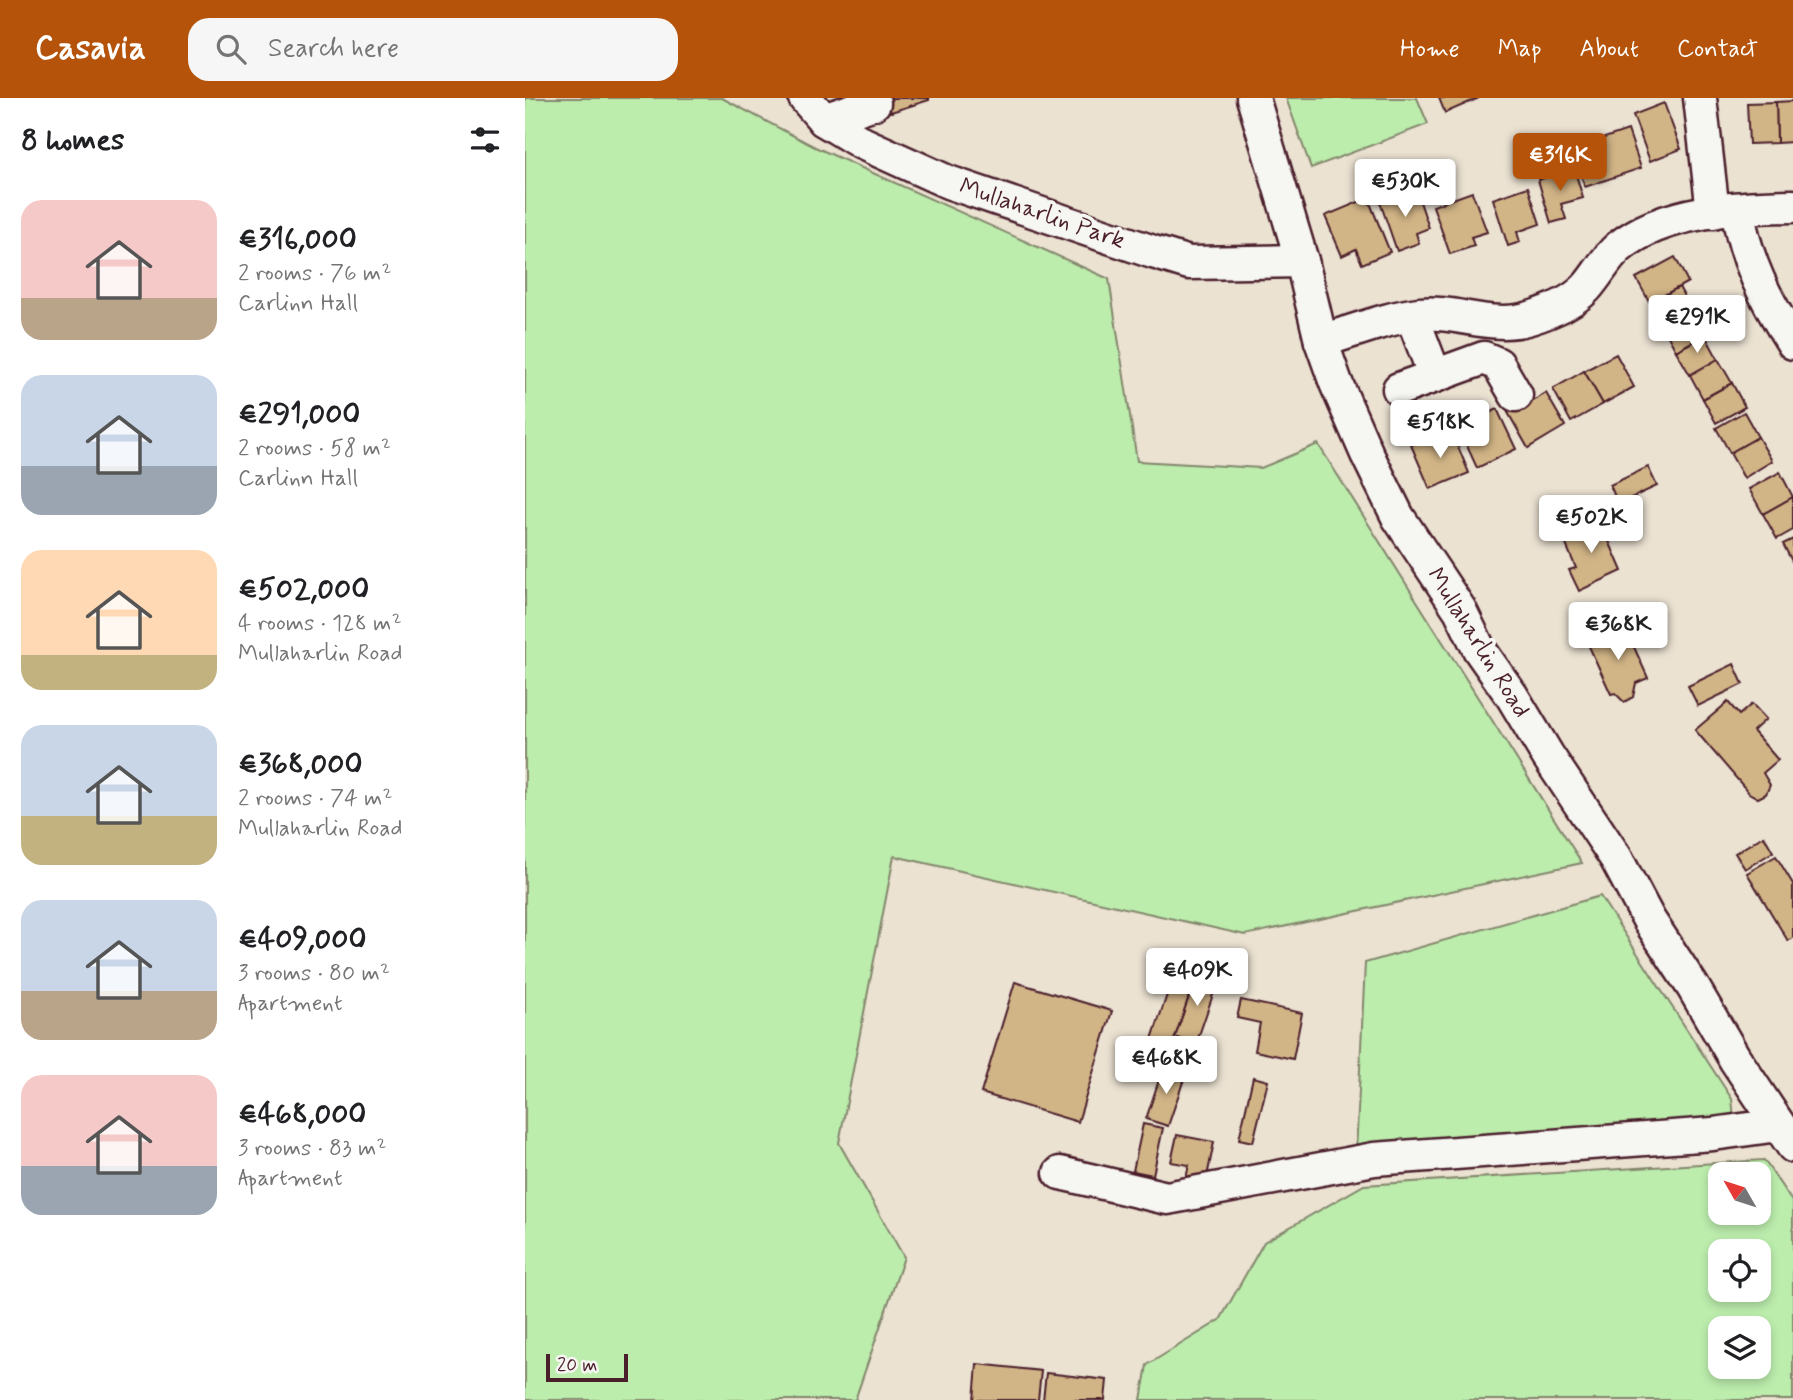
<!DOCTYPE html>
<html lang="en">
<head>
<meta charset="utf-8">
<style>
	:root { --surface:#fff; --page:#f6f6f6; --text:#202124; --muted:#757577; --accent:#b45309 }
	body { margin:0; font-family:Mynerve,sans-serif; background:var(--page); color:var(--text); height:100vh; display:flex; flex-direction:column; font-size:26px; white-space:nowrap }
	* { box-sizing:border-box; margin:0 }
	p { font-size:23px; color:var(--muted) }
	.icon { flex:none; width:38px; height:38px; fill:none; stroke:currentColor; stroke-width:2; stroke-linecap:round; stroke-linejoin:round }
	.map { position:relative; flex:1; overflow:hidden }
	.sheet { display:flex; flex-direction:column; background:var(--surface); width:525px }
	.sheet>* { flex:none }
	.needle { width:46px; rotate:309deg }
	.tools { position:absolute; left:1183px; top:1064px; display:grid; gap:14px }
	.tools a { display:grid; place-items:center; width:63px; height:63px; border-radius:14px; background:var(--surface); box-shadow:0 4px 10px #0003; font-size:35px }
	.scale { position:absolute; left:21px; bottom:18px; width:82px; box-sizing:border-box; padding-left:7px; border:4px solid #4a1f2b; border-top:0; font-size:19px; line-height:24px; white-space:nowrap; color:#4a1f2b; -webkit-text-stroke:5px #f6f6f2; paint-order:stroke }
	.price { position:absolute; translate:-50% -60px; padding:0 16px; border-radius:7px; background:#fff; color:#222; font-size:23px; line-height:46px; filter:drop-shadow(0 2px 4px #0008) }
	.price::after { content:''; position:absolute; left:50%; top:42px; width:21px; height:16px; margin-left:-10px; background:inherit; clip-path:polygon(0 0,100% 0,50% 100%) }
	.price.active { background:var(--accent); color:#fff }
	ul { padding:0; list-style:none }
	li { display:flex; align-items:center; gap:21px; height:175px; padding:0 21px }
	li span { display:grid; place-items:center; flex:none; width:196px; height:140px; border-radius:21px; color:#555 }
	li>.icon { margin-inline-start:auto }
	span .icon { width:84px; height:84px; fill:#fffc; stroke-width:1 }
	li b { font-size:30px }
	h2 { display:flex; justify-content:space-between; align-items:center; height:84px; padding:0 21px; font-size:30px }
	header { display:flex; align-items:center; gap:42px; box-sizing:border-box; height:98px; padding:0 35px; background:var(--accent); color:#fff }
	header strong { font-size:33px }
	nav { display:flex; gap:38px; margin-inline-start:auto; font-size:24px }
	.search { width:490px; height:63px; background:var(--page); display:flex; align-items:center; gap:18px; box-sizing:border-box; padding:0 24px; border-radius:21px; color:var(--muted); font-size:26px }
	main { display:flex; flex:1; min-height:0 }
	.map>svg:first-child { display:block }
</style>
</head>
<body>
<header>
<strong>Casavia</strong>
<div class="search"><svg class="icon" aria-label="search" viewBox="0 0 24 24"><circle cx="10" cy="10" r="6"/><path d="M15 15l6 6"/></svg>Search here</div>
<nav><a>Home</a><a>Map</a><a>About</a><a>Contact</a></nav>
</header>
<main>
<section class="sheet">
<h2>8 homes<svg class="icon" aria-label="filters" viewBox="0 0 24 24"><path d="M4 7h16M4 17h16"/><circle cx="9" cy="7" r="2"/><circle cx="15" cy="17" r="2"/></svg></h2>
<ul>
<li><span style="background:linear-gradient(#f6c9c9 70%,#b9a48a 0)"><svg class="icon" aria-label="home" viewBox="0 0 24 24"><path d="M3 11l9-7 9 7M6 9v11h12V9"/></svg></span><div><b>€316,000</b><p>2 rooms · 76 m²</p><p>Carlinn Hall</p></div></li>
<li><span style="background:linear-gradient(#c9d6e8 65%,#9aa5b1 0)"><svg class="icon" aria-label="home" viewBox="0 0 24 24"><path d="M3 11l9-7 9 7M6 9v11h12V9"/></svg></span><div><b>€291,000</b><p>2 rooms · 58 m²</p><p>Carlinn Hall</p></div></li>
<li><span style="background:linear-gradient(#ffd9b3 75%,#c2b280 0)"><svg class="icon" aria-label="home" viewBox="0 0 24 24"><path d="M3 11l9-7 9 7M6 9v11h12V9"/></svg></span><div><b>€502,000</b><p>4 rooms · 128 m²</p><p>Mullaharlin Road</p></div></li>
<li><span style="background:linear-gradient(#c9d6e8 65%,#c2b280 0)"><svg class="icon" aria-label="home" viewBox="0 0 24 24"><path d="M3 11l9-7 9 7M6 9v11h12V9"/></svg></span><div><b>€368,000</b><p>2 rooms · 74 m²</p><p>Mullaharlin Road</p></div></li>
<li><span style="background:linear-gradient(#c9d6e8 65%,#b9a48a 0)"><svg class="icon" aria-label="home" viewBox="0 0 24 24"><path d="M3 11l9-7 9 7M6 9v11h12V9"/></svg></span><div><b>€409,000</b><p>3 rooms · 80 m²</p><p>Apartment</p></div></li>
<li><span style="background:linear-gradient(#f6c9c9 65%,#9aa5b1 0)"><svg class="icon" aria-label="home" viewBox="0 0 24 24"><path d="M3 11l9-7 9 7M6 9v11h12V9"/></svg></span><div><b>€468,000</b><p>3 rooms · 83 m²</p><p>Apartment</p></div></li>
</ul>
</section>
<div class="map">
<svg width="1268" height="1302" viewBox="0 0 1268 1302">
	<rect width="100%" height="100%" fill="#ebe2d2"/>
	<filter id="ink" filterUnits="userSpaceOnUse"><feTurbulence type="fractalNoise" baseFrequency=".0143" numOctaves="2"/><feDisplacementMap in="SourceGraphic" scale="14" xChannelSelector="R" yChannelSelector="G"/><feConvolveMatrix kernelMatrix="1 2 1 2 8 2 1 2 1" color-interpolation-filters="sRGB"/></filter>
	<g filter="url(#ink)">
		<g fill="#bcedad" stroke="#83866c" stroke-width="2" fill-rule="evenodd">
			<polygon points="0,0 197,0 290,49 584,181 612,363 736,370 793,346 1057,765 720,837 369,758 314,1045 379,1159 330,1302 0,1302"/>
			<polygon points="761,0 892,0 903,26 786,70"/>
			<polygon points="1075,798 1207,1001 1209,1020 831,1055 840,865"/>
			<path d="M1239,1062L1268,1105V1302H616L622,1267L695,1222L739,1144L839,1087ZM1195,1076H1234V1115H1195ZM1195,1153H1234V1192H1195ZM1195,1230H1234V1269H1195Z"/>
		</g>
		<g fill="#d2b587" stroke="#4a1f2b" stroke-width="2">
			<polygon points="361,0 404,0 404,2 366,14"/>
			<polygon points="914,0 954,0 920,15"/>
			<polygon points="1268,3 1268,44 1252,45 1251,4"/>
			<polygon points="1251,4 1252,45 1224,46 1222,5"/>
			<polygon points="1139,5 1156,51 1125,63 1108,17"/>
			<polygon points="1103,32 1116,70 1060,89 1047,51"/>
			<polygon points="1049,70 1058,100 1036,106 1041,121 1026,125 1013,82"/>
			<polygon points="1003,89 1015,126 992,134 995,144 983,148 968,101"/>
			<polygon points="891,92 904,130 891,135 894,145 872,153 855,104"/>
			<polygon points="947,94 962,134 946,139 949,148 925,156 908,108"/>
			<polygon points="843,100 865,154 837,166 831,151 817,158 800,118"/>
			<polygon points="1150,159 1163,184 1125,205 1111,180"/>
			<polygon points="1154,189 1167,213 1138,229 1125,205"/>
			<polygon points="1167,213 1180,237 1151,253 1138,229"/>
			<polygon points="1180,237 1193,261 1165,277 1151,253"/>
			<polygon points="1091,256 1109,289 1078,306 1059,273"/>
			<polygon points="1193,261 1207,285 1178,301 1165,277"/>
			<polygon points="1059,273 1078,306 1046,324 1028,291"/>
			<polygon points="1207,285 1220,309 1191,325 1178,301"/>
			<polygon points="1021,295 1040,328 1003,350 981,311 1005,297 1008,303"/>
			<polygon points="972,311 991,351 952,370 937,337 956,327 953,321"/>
			<polygon points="1219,314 1233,339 1205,355 1191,330"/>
			<polygon points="913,336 916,344 929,339 944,375 905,391 886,347"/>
			<polygon points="1233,339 1247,363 1219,380 1205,355"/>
			<polygon points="1123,369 1132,388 1093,406 1085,387"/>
			<polygon points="1255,374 1268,399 1238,416 1224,391"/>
			<polygon points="1268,399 1268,432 1252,441 1238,416"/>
			<polygon points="1074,420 1097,473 1054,493 1044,472 1051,470 1037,437"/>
			<polygon points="1268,441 1268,465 1258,446"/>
			<polygon points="1099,527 1123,580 1111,585 1108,599 1099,604 1090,595 1086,596 1062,544"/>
			<polygon points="1209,566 1218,586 1173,608 1163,588"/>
			<polygon points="1203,604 1214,617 1227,606 1241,621 1228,633 1253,662 1238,675 1245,687 1241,696 1233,700 1224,695 1170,632"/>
			<polygon points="1239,738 1248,754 1220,771 1210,755"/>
			<polygon points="1251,758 1268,786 1268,840 1263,843 1222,775"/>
			<polygon points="672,875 693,882 671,946 650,939"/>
			<polygon points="648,879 668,886 645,954 625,947"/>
			<polygon points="490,884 587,913 553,1024 456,995"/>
			<polygon points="716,902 777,915 768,961 730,953 735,925 712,920"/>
			<polygon points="639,967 661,975 643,1028 621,1021"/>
			<polygon points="728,979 743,983 728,1044 714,1041"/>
			<polygon points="618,1026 638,1030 628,1077 608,1073"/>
			<polygon points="652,1037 689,1044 681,1084 661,1080 664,1067 646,1064"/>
			<polygon points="452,1266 516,1273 513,1302 449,1302"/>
			<polygon points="521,1275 582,1282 580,1302 518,1302"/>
		</g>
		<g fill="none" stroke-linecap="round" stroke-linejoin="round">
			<g stroke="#4a1f2b" stroke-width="37">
				<g id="minor">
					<polyline points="280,0 299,22 337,45 423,84 628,154 664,165 777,163"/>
					<polyline points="728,0 777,163 796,243 811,285 842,356 873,419 935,512 954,551 987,598 1023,658 1091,760 1124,822 1168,889 1210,961 1268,1048"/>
					<polyline points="1175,0 1188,114"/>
					<polyline points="299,22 349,5"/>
					<path d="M1212,111C1221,163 1240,201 1268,245"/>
					<polyline points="887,218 910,278"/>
					<path d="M796,243C827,234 861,220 894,216C931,212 968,232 1005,220C1024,214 1047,205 1061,190C1073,177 1080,161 1094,149C1139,112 1213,109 1268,108"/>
					<polyline points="874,291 959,260 973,266 991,297"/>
					<polyline points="535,1075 642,1100 849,1061 1188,1036 1253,1027"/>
				</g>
			</g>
			<use href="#minor" stroke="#f6f6f2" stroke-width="32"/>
		</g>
	</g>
	<g text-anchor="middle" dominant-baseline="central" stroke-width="7" stroke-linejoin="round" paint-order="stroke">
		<g font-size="24" fill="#4a1f2b" stroke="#f6f6f2">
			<text transform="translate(517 116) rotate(19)">Mullaharlin Park</text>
			<text transform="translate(953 545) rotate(58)">Mullaharlin Road</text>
		</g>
	</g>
</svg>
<div class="tools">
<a><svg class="needle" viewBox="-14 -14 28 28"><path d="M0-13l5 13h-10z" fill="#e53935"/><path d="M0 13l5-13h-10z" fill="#757577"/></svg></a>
<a><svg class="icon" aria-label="locate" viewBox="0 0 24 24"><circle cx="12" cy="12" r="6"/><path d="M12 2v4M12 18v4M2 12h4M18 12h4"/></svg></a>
<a><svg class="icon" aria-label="layers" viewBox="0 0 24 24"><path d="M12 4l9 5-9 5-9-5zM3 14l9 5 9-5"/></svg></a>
</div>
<div class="scale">20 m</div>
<b class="price active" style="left:1035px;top:95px">€316K</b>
<b class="price" style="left:880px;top:121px">€530K</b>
<b class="price" style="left:1172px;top:257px">€291K</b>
<b class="price" style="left:915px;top:362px">€518K</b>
<b class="price" style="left:1066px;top:457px">€502K</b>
<b class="price" style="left:1093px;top:564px">€368K</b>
<b class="price" style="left:672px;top:910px">€409K</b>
<b class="price" style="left:641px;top:998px">€468K</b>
</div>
</main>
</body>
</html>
